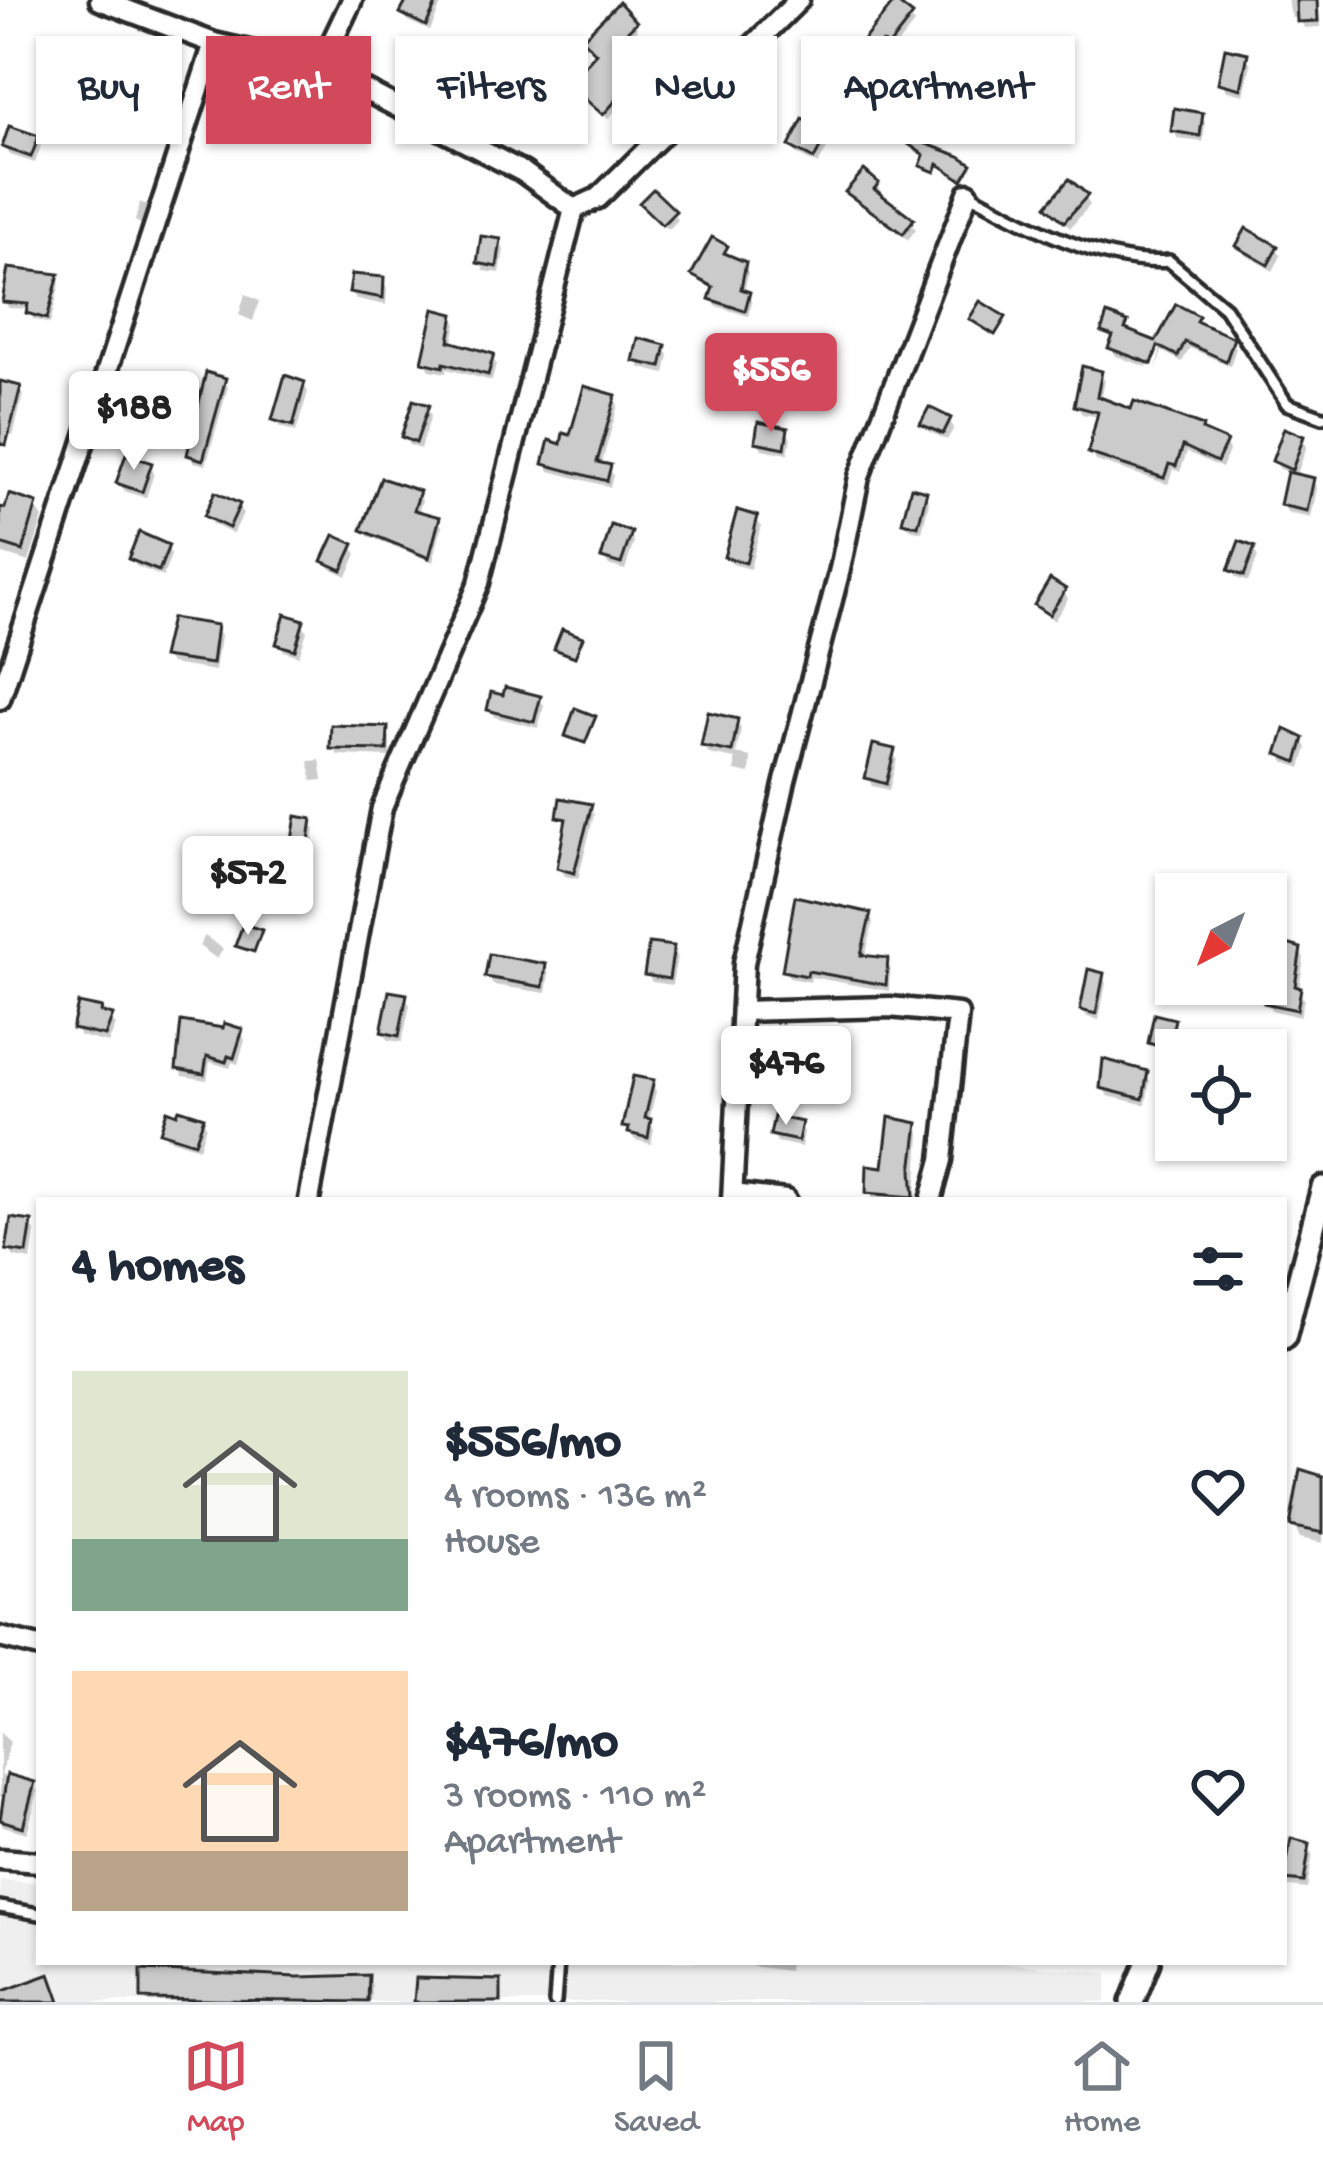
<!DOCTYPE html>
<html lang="en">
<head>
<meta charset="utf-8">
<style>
	:root { --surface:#fff; --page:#f6f6f7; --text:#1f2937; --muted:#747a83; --line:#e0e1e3; --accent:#d1495b }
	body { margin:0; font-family:"Gochi Hand",sans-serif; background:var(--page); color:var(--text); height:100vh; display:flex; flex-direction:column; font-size:45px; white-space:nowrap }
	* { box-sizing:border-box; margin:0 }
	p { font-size:39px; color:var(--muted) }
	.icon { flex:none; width:66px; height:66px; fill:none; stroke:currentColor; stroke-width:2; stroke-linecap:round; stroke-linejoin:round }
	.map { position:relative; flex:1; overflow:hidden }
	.panel { position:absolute; left:36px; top:1197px; width:1251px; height:768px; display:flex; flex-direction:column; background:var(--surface); border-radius:0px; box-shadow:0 3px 9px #0004 }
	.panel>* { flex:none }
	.top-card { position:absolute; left:36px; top:36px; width:1251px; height:108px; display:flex; gap:24px }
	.needle { width:78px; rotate:222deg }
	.fabs { position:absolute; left:1155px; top:873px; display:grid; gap:24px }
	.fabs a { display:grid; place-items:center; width:132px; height:132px; border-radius:0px; background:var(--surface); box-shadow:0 3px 9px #0004; font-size:60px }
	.price { position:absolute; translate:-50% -102px; padding:0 27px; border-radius:12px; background:#fff; color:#222; font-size:39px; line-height:78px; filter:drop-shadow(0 3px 6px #0008) }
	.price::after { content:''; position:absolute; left:50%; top:72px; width:36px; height:27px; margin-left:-18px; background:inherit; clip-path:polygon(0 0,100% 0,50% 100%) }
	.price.active { background:var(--accent); color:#fff }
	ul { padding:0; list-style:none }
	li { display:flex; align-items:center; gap:36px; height:300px; padding:0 36px }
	li span { display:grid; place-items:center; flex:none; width:336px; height:240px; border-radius:0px; color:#555 }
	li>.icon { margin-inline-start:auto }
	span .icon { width:144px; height:144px; fill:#fffc; stroke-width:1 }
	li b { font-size:51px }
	h2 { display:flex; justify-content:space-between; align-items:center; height:144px; padding:0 36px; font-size:51px }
	.pill { padding:0 42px; border-radius:0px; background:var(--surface); box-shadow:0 3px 9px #0004; font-size:42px; line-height:108px }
	.pill.active { background:var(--accent); color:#fff }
	.tab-bar { display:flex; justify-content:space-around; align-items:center; height:168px; border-top:3px solid var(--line); background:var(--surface); font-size:33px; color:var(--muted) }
	.tab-bar a { display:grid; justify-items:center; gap:6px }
	.tab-bar .active { color:var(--accent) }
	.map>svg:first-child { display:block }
</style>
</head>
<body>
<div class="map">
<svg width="1323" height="2002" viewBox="0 0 1323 2002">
	<rect width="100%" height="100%" fill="#fff"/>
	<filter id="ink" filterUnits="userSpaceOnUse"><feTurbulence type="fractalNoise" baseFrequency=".00833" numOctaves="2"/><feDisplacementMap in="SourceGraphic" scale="24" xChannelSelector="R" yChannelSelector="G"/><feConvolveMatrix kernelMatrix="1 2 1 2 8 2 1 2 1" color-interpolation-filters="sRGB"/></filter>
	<g filter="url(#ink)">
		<polygon fill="#efefef" points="0,1880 39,1883 39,1962 992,1962 1108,1973 1105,2002 0,2002"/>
		<g fill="#0003">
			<polygon points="410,0 443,0 430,31 408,21 404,13"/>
			<polygon points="1287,0 1319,0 1320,27 1304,28 1300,17 1292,18"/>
			<polygon points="910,17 914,24 892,51 886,47 864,78 851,71 848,65"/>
			<polygon points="635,23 638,30 617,50 662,90 649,106 632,92 608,119 572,84"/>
			<polygon points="1246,56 1251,64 1244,95 1227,91 1222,83"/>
			<polygon points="1201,115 1205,123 1203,142 1178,139 1174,131"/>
			<polygon points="551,118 562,131 555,139 543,126"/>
			<polygon points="826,135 830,143 818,165 796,154 792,146"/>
			<polygon points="37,138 41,146 35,163 10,155 5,147"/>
			<polygon points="877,185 881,192 878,196 916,229 908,240 853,199 849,192"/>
			<polygon points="1085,197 1090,205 1070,228 1049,206"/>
			<polygon points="140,202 148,206 142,225 135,221"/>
			<polygon points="647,211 673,213 678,220 668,230"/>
			<polygon points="500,242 504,250 500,273 484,271 480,263"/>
			<polygon points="1239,246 1276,248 1281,256 1273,271 1244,254"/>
			<polygon points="726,248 728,258 744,265 748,272 744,293 752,302 748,316 716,306 712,299 715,291 694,275"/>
			<polygon points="57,277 60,283 50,324 33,319 30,309 8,308 5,301"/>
			<polygon points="382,280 387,287 386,305 356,299 352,291"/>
			<polygon points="245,294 259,301 253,321 239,315"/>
			<polygon points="452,316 457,324 452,345 492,356 496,364 492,381 447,369 446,373 430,370 425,362"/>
			<polygon points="1197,319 1202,327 1232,340 1236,348 1230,366 1190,348 1182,362 1162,351 1156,370 1161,346 1155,346 1147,367 1116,356 1112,348 1114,342 1104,332 1126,324 1130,332 1157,345"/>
			<polygon points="664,347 669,355 665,374 641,368 636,360"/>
			<polygon points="1100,373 1105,381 1101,400 1133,412 1201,429 1225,443 1229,451 1222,468 1187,452 1180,472 1173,469 1168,484 1096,461 1091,453 1100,417 1082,414 1077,406"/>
			<polygon points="224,381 228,387 206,465 194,462 190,455"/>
			<polygon points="303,384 308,392 296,432 280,427 275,419"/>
			<polygon points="0,386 19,389 23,396 13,436 0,433"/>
			<polygon points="614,398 618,405 601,466 609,468 613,475 610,487 550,471 546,464"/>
			<polygon points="427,408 431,416 420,449 409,445 404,437"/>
			<polygon points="949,420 954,428 947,440 928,431 924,424"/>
			<polygon points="786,431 791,438 788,454 762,449 758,442"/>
			<polygon points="1302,439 1307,446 1296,477 1312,480 1317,488 1311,518 1288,513 1283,505 1290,473 1280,469 1275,461"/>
			<polygon points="150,465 154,473 146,498 124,491 119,483"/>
			<polygon points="418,494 422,500 418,514 438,519 442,526 433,562 368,536 364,530"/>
			<polygon points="925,494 929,502 922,532 910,529 905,521"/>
			<polygon points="35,506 43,518 29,562 0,553 0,510"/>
			<polygon points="238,506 243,514 233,534 212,524 208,516"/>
			<polygon points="756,519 761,526 750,569 732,564 728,557"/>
			<polygon points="630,534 634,542 625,570 608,565 604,557"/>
			<polygon points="167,547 171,555 163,577 136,566 132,558"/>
			<polygon points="352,547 357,554 347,576 330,568 325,561"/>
			<polygon points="1253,549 1258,557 1248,582 1236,578 1232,570"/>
			<polygon points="1064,591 1068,599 1054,621 1037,605"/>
			<polygon points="302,623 307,631 299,656 284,651 279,643"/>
			<polygon points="215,628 220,636 215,671 170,664 165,656"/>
			<polygon points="539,698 544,706 538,728 495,717 490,709"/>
			<polygon points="736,722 741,729 736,754 751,757 750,774 735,771 735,759 709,754 704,746"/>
			<polygon points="386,730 390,738 390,757 338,755 333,748"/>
			<polygon points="1302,740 1307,748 1301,768 1285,762 1280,754"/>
			<polygon points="893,752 897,759 889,790 872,786 868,778"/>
			<polygon points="320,760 323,780 312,781 309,761"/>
			<polygon points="590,807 594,815 578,879 565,876 560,868 568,825 560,816"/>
			<polygon points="310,822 315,830 308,873 296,871 291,863"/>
			<polygon points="219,843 235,847 234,864 217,860"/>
			<polygon points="869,915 873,922 865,959 886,961 890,968 889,991 811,977 810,982 790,978 785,971"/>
			<polygon points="205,936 223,949 217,959 199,946"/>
			<polygon points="672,949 677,957 672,985 652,982 647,974"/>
			<polygon points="1299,950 1304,958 1299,990 1304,999 1300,1017 1271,1010 1267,1002"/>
			<polygon points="545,966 549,974 546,993 493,985 488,977"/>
			<polygon points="1102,975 1106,983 1099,1020 1087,1017 1083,1009"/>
			<polygon points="405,997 410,1005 402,1042 388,1040 384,1032"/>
			<polygon points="100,1010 116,1025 108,1043 80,1036 75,1029"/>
			<polygon points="1173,1022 1177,1030 1172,1055 1156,1050 1151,1043"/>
			<polygon points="241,1032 245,1040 238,1064 232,1062 230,1068 210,1062 207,1080 183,1076 179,1068"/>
			<polygon points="1146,1073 1150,1081 1146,1105 1108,1096 1103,1088"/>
			<polygon points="652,1083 656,1091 649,1121 654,1129 651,1144 635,1140 625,1126"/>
			<polygon points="202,1119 206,1126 199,1148 167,1138 163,1132"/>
			<polygon points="800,1124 804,1132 801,1147 777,1142 773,1134"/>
			<polygon points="916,1125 920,1133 916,1200 874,1200 869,1192"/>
			<polygon points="30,1224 35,1232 31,1260 14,1257 9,1249"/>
			<polygon points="1323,1479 1323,1543 1300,1538 1293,1525"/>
			<polygon points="0,1733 10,1742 1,1775 33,1784 38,1792 27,1833 3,1826 0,1821 4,1798 0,1796"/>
			<polygon points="1308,1846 1313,1854 1307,1889 1289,1887 1284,1880"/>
			<polygon points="748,1962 789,1962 788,1971 750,1966"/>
			<polygon points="368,1978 372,1986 371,2002 146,2002 144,1998 298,1980"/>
		</g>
		<g fill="#cbcbcb" stroke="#2b2b2b" stroke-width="3">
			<polygon points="407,0 438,0 426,26 400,13"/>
			<polygon points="1296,0 1317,0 1318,21 1297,22"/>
			<polygon points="895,1 913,15 888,47 882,42 860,74 844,64"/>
			<polygon points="619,2 637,22 614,44 661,81 645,102 627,88 603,115 568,84 596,53 582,39"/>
			<polygon points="1225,48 1248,53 1241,89 1218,83"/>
			<polygon points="1174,108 1203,113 1200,136 1171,131"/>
			<polygon points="803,119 828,133 814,159 789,146"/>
			<polygon points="9,126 39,136 31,157 2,147"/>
			<polygon points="910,138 960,156 972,164 962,180 938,164 935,172 920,166 924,155 907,143"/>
			<polygon points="864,170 879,183 874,189 914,219 903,234 845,192"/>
			<polygon points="1069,179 1088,195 1064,222 1046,206"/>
			<polygon points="653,189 676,211 662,225 639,203"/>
			<polygon points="1246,228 1278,246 1268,265 1236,246"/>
			<polygon points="481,236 501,239 497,267 477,263"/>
			<polygon points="712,237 728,246 724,253 746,262 741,289 750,292 745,311 709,299 713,287 691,275"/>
			<polygon points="8,268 59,274 47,319 26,313 28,304 2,302"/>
			<polygon points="352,274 384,277 383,298 349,292"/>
			<polygon points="980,301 1006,317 995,335 969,319"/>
			<polygon points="1176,304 1199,316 1196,321 1234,338 1226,361 1185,342 1178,356 1158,346 1152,364 1108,348 1113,336 1101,332 1107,314 1128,322 1125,329 1156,341"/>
			<polygon points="434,309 454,314 449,341 494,354 488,375 444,363 443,367 422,362"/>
			<polygon points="638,338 666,345 661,367 633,361"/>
			<polygon points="1082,366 1102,371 1097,396 1131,409 1134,401 1203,426 1202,430 1227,441 1217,462 1183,446 1176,466 1169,464 1164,478 1088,453 1098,412 1074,406"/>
			<polygon points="206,372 226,378 203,460 187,455"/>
			<polygon points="285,375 305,382 293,426 272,420"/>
			<polygon points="0,381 21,386 6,445 0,444"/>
			<polygon points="584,386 616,395 597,462 611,465 607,481 543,464 549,440 561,444 563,433 570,435"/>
			<polygon points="413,400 429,405 416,443 401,437"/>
			<polygon points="929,407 951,418 943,434 920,424"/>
			<polygon points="758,422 788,428 785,448 755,442"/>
			<polygon points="1284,428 1304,436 1292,470 1272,461"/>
			<polygon points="126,454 152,463 142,492 116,483"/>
			<polygon points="1287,472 1314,478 1307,511 1280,505"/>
			<polygon points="381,478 420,491 414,510 440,517 429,558 361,530"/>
			<polygon points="911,487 927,491 918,526 902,522"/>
			<polygon points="215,492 240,504 229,528 204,516"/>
			<polygon points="9,494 37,503 23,551 0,544 0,507 5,508"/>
			<polygon points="737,510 758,516 746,563 724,557"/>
			<polygon points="611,525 632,532 621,564 601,558"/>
			<polygon points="139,532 169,545 159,571 128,559"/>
			<polygon points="334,535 354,544 342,570 322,561"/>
			<polygon points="1239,541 1255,547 1244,576 1228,570"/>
			<polygon points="1050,579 1066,589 1049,615 1034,605"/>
			<polygon points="285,614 304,620 295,650 276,644"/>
			<polygon points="171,618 217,625 212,664 162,657"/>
			<polygon points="562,629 583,637 575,657 554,649"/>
			<polygon points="505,687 541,696 534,722 487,710 491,692 503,695"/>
			<polygon points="575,708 596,716 585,743 565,736"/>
			<polygon points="708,712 738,719 732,752 701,746"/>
			<polygon points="331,725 388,727 387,750 330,749"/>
			<polygon points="1285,729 1304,738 1297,762 1277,754"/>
			<polygon points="873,744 895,749 886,784 865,778"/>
			<polygon points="560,798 592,804 574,873 557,868 566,819 557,817"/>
			<polygon points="296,816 312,819 305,867 288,864"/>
			<polygon points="795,896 871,913 861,955 888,958 886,985 808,971 807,976 782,971"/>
			<polygon points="243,924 262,930 254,952 235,946"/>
			<polygon points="1274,940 1301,948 1295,986 1301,988 1297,1010 1264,1003"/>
			<polygon points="649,943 674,946 669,979 644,975"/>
			<polygon points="489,954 546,964 543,987 485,977"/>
			<polygon points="1088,969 1104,973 1096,1014 1080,1010"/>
			<polygon points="389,991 407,994 399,1036 381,1032"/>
			<polygon points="78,1003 102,1008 101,1012 113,1015 105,1036 72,1029"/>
			<polygon points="1154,1014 1175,1019 1168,1049 1148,1043"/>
			<polygon points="181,1021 223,1028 224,1023 243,1029 234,1058 228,1056 226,1062 207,1056 204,1074 176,1069"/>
			<polygon points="1103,1059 1148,1071 1143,1099 1100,1088"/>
			<polygon points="633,1076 654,1080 645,1118 651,1119 648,1138 628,1133 629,1128 622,1127"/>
			<polygon points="179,1109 204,1117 195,1143 160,1132 167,1110 177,1114"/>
			<polygon points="774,1116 802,1122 798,1141 770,1135"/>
			<polygon points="889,1117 918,1123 912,1171 914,1197 866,1193 867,1165 883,1167"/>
			<polygon points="11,1218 32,1221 27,1253 6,1250"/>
			<polygon points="1300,1469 1323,1476 1323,1533 1290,1526"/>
			<polygon points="7,1774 35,1782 23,1827 0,1820"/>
			<polygon points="1291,1838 1310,1843 1304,1882 1284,1880"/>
			<polygon points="141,1970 298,1977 369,1975 368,2002 141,1999"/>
			<polygon points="50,1974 60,2002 0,2002 0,1992"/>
			<polygon points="416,1978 501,1980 501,2002 414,2002"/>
		</g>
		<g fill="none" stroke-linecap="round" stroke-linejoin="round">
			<g stroke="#2b2b2b" stroke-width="18">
				<g id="service">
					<path d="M968,193C1023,223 1104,267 1169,261L1225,308L1287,404L1323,417"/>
					<polyline points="0,1907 39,1914"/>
					<polyline points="555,2002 558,1962"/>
				</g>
			</g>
			<g stroke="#2b2b2b" stroke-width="27">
				<g id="minor">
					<polyline points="100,0 214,43 320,67 352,0"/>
					<polyline points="320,67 523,172 574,209"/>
					<polyline points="0,699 214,43"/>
					<polyline points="742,1011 890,1007 958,1014 942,1160 931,1200"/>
					<polyline points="733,1194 786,1200"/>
					<polyline points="309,1200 382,808 479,583 574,209 598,198 799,0"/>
					<polyline points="732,1200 744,963 784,785 840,569 859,477 968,193"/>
					<polyline points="0,1637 39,1647"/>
					<polyline points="0,1859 39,1862"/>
				</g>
			</g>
			<g stroke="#2b2b2b" stroke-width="30">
				<g id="tertiary">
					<polyline points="1284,1338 1323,1188"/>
					<polyline points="1132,2002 1148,1962"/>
				</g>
			</g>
			<use href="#service" stroke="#fff" stroke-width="9"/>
			<use href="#minor" stroke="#fff" stroke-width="18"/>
			<use href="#tertiary" stroke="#fff" stroke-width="21"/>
		</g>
	</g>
</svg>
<div class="fabs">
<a><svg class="needle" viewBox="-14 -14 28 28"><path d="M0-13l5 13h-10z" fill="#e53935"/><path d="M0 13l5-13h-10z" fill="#747a83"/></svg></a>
<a><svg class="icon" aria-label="locate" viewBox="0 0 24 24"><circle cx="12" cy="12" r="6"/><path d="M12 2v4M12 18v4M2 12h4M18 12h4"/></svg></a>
</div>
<b class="price active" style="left:771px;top:435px">$556</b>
<b class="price" style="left:134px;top:473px">$188</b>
<b class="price" style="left:248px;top:938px">$572</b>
<b class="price" style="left:786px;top:1128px">$476</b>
<div class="top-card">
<a class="pill">Buy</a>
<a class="pill active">Rent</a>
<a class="pill">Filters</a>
<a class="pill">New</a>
<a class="pill">Apartment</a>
</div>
<section class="panel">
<h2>4 homes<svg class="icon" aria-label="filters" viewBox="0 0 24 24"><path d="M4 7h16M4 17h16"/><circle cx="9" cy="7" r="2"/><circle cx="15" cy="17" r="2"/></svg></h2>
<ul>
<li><span style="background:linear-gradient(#dfe7d0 70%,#7fa58c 0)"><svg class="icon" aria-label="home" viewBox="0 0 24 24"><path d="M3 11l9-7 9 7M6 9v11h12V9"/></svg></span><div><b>$556/mo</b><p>4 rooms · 136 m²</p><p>House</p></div><svg class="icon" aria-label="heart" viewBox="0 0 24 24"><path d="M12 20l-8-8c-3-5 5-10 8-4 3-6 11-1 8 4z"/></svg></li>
<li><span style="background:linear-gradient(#ffd9b3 75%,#b9a48a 0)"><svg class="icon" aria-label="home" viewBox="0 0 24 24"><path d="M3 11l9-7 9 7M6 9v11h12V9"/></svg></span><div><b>$476/mo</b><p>3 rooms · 110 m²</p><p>Apartment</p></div><svg class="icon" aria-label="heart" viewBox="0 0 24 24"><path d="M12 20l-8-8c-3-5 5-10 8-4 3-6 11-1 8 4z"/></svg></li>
</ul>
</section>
</div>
<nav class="tab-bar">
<a class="active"><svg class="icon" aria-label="map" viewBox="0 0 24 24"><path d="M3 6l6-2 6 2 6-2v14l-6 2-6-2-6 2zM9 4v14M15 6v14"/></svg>Map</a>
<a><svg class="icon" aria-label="saved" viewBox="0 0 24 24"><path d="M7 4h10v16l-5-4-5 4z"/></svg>Saved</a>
<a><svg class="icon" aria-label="home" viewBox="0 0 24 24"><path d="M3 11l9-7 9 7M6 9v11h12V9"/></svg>Home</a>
</nav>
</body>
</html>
